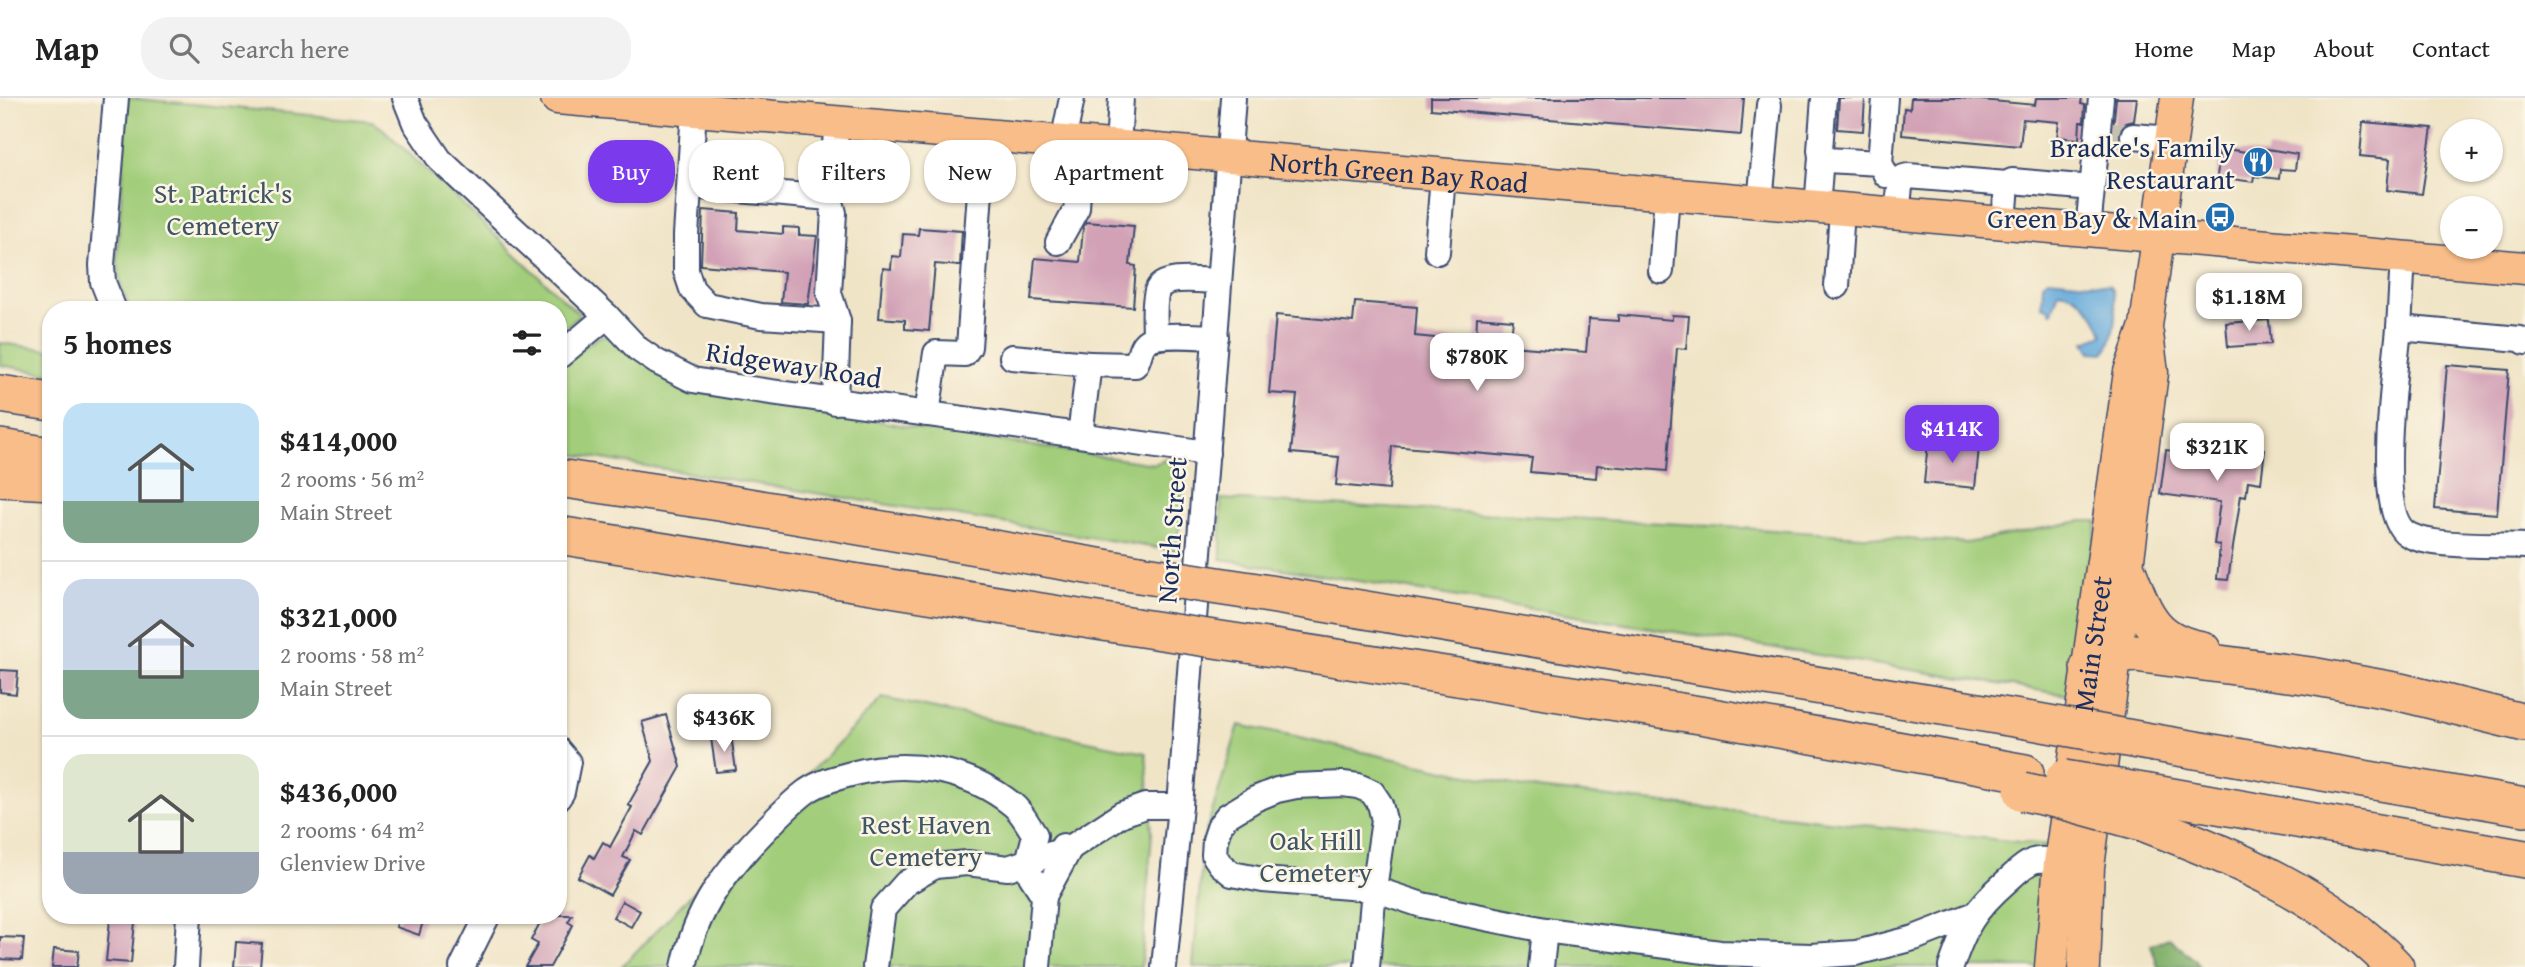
<!DOCTYPE html>
<html lang="en">
<head>
<meta charset="utf-8">
<style>
	:root { --surface:#fff; --page:#f2f2f2; --text:#222; --muted:#767676; --line:#e0e0e0; --accent:#7c3aed }
	body { margin:0; font-family:"Gentium Book Plus",serif; background:var(--page); color:var(--text); height:100vh; display:flex; flex-direction:column; font-size:26px; white-space:nowrap }
	* { box-sizing:border-box; margin:0 }
	p { font-size:23px; color:var(--muted) }
	.icon { flex:none; width:38px; height:38px; fill:none; stroke:currentColor; stroke-width:2; stroke-linecap:round; stroke-linejoin:round }
	.map { position:relative; flex:1; overflow:hidden }
	.details { position:absolute; left:42px; top:203px; width:525px; height:623px; display:flex; flex-direction:column; background:var(--surface); border-radius:28px; box-shadow:0 2px 5px #0004 }
	.details>* { flex:none }
	.banner { position:absolute; left:588px; top:42px; width:665px; height:63px; display:flex; gap:14px }
	.buttons { position:absolute; left:2440px; top:21px; display:grid; gap:14px }
	.buttons a { display:grid; place-items:center; width:63px; height:63px; border-radius:50%; background:var(--surface); box-shadow:0 2px 5px #0004; font-size:35px }
	.price { position:absolute; translate:-50% -60px; padding:0 16px; border-radius:14px; background:#fff; color:#222; font-size:23px; line-height:46px; filter:drop-shadow(0 2px 4px #0008) }
	.price::after { content:''; position:absolute; left:50%; top:42px; width:21px; height:16px; margin-left:-10px; background:inherit; clip-path:polygon(0 0,100% 0,50% 100%) }
	.price.selected { background:var(--accent); color:#fff }
	ul { padding:0; list-style:none }
	li { display:flex; align-items:center; gap:21px; height:175px; padding:0 21px }
	li+li { border-top:2px solid var(--line) }
	li span { display:grid; place-items:center; flex:none; width:196px; height:140px; border-radius:21px; color:#555 }
	li>.icon { margin-inline-start:auto }
	span .icon { width:84px; height:84px; fill:#fffc; stroke-width:1 }
	li b { font-size:30px }
	h2 { display:flex; justify-content:space-between; align-items:center; height:84px; padding:0 21px; font-size:30px }
	.pill { padding:0 24px; border-radius:28px; background:var(--surface); box-shadow:0 2px 5px #0004; font-size:24px; line-height:63px }
	.pill.selected { background:var(--accent); color:#fff }
	header { display:flex; align-items:center; gap:42px; box-sizing:border-box; height:98px; padding:0 35px; background:var(--surface); border-bottom:2px solid var(--line) }
	header strong { font-size:33px }
	nav { display:flex; gap:38px; margin-inline-start:auto; font-size:24px }
	.search { width:490px; height:63px; background:var(--page); display:flex; align-items:center; gap:18px; box-sizing:border-box; padding:0 24px; border-radius:28px; color:var(--muted); font-size:26px }
	.map>svg:first-child { display:block }
</style>
</head>
<body>
<header>
<strong>Map</strong>
<div class="search"><svg class="icon" aria-label="search" viewBox="0 0 24 24"><circle cx="10" cy="10" r="6"/><path d="M15 15l6 6"/></svg>Search here</div>
<nav><a>Home</a><a>Map</a><a>About</a><a>Contact</a></nav>
</header>
<div class="map">
<svg width="2525" height="869" viewBox="0 0 2525 869">
	<rect width="100%" height="100%" fill="#fcf5e5"/>
	<filter id="ink" filterUnits="userSpaceOnUse"><feTurbulence type="fractalNoise" baseFrequency=".0143" numOctaves="2"/><feDisplacementMap in="SourceGraphic" scale="14" xChannelSelector="R" yChannelSelector="G"/><feConvolveMatrix kernelMatrix="1 2 1 2 8 2 1 2 1" color-interpolation-filters="sRGB"/></filter>
	<filter id="wash" filterUnits="userSpaceOnUse"><feTurbulence type="fractalNoise" baseFrequency=".00686" numOctaves="4" result="noise"/><feDisplacementMap in="SourceGraphic" scale="28" xChannelSelector="R" yChannelSelector="G"/><feGaussianBlur stdDeviation="1.57" result="paint"/><feColorMatrix in="noise" values="0 0 0 0 0 0 0 0 0 0 0 0 0 0 0 0 0 1.4 0 .05"/><feComposite in="paint" operator="in"/></filter>
	<g filter="url(#wash)">
		<rect width="100%" height="100%" fill="#f0e4c6"/>
		<g fill="#a2cd7a" stroke="#5e7e6c" stroke-width="2">
			<polygon points="128,0 372,23 383,31 580,217 558,236 558,212 131,212 121,189 117,159"/>
			<polygon points="600,238 615,238 730,296 927,332 1154,366 1167,361 1178,365 1184,376 1177,453 558,354 558,266"/>
			<polygon points="0,245 51,252 51,276 0,267"/>
			<polygon points="1221,401 1681,426 1967,445 2081,423 2097,423 2074,598 1221,461"/>
			<polygon points="882,600 1146,655 1152,735 1141,869 621,869"/>
			<polygon points="1239,627 1528,690 2056,748 2039,869 1193,869 1204,740"/>
		</g>
		<polygon fill="#81b06a" stroke="#4e7064" stroke-width="2" points="2169,840 2196,863 2199,869 2158,869 2151,847"/>
		<path fill="#66aadb" stroke="#406c9c" stroke-width="2" d="M2048,181L2109,187C2120,199 2115,244 2104,255L2091,254L2085,244L2103,237C2097,217 2081,195 2059,193L2052,215H2050V211L2042,208L2043,185Z"/>
		<g id="blocks">
			<g fill="#d2a1b6">
				<polygon points="1431,0 1744,0 1741,37 1431,11"/>
				<polygon points="1839,0 1865,0 1863,33 1837,31"/>
				<polygon points="1911,0 1959,0 2035,7 2036,0 2082,0 2081,6 2085,7 2084,24 2080,24 2079,41 2057,39 2059,24 2023,21 2020,48 1902,37 1904,10 1910,11"/>
				<polygon points="2116,0 2137,0 2134,23 2126,25 2118,36 2120,45 2131,54 2111,52"/>
				<polygon points="2363,24 2432,30 2422,96 2387,92 2390,61 2360,58"/>
				<polygon points="2220,50 2266,57 2267,51 2297,56 2295,72 2280,71 2279,81 2254,78 2253,84 2217,79"/>
				<polygon points="703,112 739,115 738,132 783,136 783,129 799,130 799,137 817,138 808,206 781,204 784,174 701,167"/>
				<polygon points="1086,124 1134,128 1130,167 1136,168 1133,209 1031,202 1035,160 1080,164 1083,130"/>
				<polygon points="919,130 962,133 960,168 935,166 929,233 905,231 905,222 879,220 883,170 891,171 892,158 901,159 903,136 918,137"/>
				<polygon points="1355,204 1417,209 1415,238 1476,244 1477,219 1513,222 1510,248 1586,254 1589,221 1618,223 1618,217 1672,222 1672,217 1689,218 1686,251 1677,250 1667,373 1597,367 1596,380 1530,374 1532,360 1392,348 1389,392 1336,387 1339,359 1291,355 1297,297 1269,295 1276,217 1353,224"/>
				<polygon points="2269,222 2271,246 2228,249 2226,225"/>
				<polygon points="2447,267 2509,272 2497,416 2435,411"/>
				<polygon points="2214,332 2242,336 2242,340 2253,341 2252,349 2265,351 2261,385 2248,383 2246,398 2241,397 2228,482 2217,481 2220,447 2214,446 2220,404 2160,396 2166,352 2211,358"/>
				<polygon points="1928,344 1979,349 1975,390 1924,385"/>
				<polygon points="0,572 18,573 16,596 0,594"/>
				<polygon points="666,617 681,669 643,737 636,733 623,759 630,762 610,797 578,779 590,757 594,760 603,744 610,749 632,709 628,707 653,663 642,624"/>
				<polygon points="731,637 736,672 716,674 711,640"/>
				<polygon points="622,803 640,813 631,829 613,819"/>
				<polygon points="400,817 425,817 419,837 396,829"/>
				<polygon points="544,817 572,817 568,824 573,827 550,869 525,869 538,846 531,842"/>
				<polygon points="110,821 135,824 131,865 106,863"/>
				<polygon points="0,839 24,840 22,862 0,861"/>
				<polygon points="236,844 262,846 260,869 234,869"/>
				<polygon points="54,851 79,853 77,869 52,869"/>
			</g>
		</g>
	</g>
	<g filter="url(#ink)">
		<use href="#blocks" fill-opacity="0" stroke="#3b4a6e" stroke-width="2"/>
		<g fill="none" stroke-linecap="round" stroke-linejoin="round">
			<polyline stroke="#c5c0b1" stroke-width="24" stroke-dasharray="24 12" stroke-linecap="butt" points="2110,37 2133,38"/>
			<g stroke="#3b4a6e" stroke-width="28">
				<g id="minor">
					<polyline points="405,0 415,25 440,62 607,218 638,251 657,264 693,282 736,289 1207,355"/>
					<polyline points="1824,0 1820,52 1821,59 1826,62 1880,65"/>
					<polyline points="1885,0 1880,65 1886,77"/>
					<polyline points="694,11 686,137 686,173 692,191 707,207 761,218 838,223"/>
					<polyline points="2133,38 2171,41"/>
					<polyline points="1063,44 1072,0"/>
					<polyline points="1118,48 1121,0"/>
					<polyline points="690,88 830,100"/>
					<polyline points="1760,105 1769,7"/>
					<polyline points="1817,110 1821,59"/>
					<polyline points="1897,116 1900,89 1904,79 1908,78 2007,86"/>
					<polyline points="2004,125 2007,86 2012,83 2092,90"/>
					<polyline points="2088,132 2101,0"/>
					<polyline points="1058,144 1077,110 1081,45"/>
					<polyline points="1437,154 1443,77"/>
					<polyline points="2403,159 2399,230 2520,241 2525,244"/>
					<polyline points="1661,173 1667,97"/>
					<polyline points="1837,188 1842,112"/>
					<polyline points="114,212 103,184 102,167 116,0"/>
					<path d="M2399,230C2396,266 2373,419 2409,437C2434,450 2495,446 2525,448"/>
					<path d="M1155,238C1155,225 1153,207 1157,193C1162,176 1204,183 1219,183"/>
					<polyline points="558,259 607,218"/>
					<polyline points="1012,259 1089,266"/>
					<polyline points="835,304 838,223 829,195 834,115 830,100 837,24"/>
					<polyline points="927,316 936,255 964,256 969,249 984,37"/>
					<path d="M1080,337L1089,266L1135,267C1140,260 1139,252 1144,246C1153,233 1200,239 1216,239"/>
					<polyline points="558,652 568,664 562,694 558,700"/>
					<polyline points="1044,798 1070,750 1063,748"/>
					<polyline points="186,869 189,817"/>
					<polyline points="462,869 488,817"/>
					<path d="M684,869C696,810 726,772 767,730C780,717 792,704 807,693C820,684 836,680 851,676C906,661 968,670 1013,707C1022,714 1028,727 1035,737L1028,764L1031,778L1044,798L1038,869"/>
					<polyline points="875,869 883,811 906,785 935,768 967,765 1008,770 1070,750 1122,716 1145,708 1180,708"/>
					<polyline points="1164,869 1180,708 1233,0"/>
					<polyline points="1367,869 1374,791 1384,722 1380,706 1372,694 1358,688 1343,686 1296,688 1277,692 1255,701 1227,718 1220,727 1215,742 1214,757 1220,766 1232,776 1263,782 1374,791 1422,807 1545,832 1720,855 1811,858 1856,855 1914,840 1973,817"/>
					<polyline points="1541,869 1545,832"/>
					<path d="M1951,869C1965,828 1974,812 2007,783C2014,777 2023,767 2033,763C2045,759 2064,766 2076,767"/>
				</g>
			</g>
			<g stroke="#3b4a6e" stroke-width="35">
				<g id="major">
					<path id="s1" d="M557,0L2525,170"/>
					<path id="s2" d="M2051,869L2060,765L2130,274L2146,228L2177,0"/>
					<polyline points="2084,869 2088,769 2152,275 2147,236"/>
				</g>
			</g>
			<g stroke="#3b4a6e" stroke-width="40">
				<g id="highway">
					<polyline points="0,296 51,304"/>
					<polyline points="0,350 51,358"/>
					<polyline points="0,380 51,383"/>
					<polyline points="558,380 719,404 1139,476"/>
					<polyline points="558,437 1135,529"/>
					<path d="M2128,475C2144,516 2153,544 2202,552"/>
					<polyline points="1251,493 2032,623"/>
					<polyline points="1247,546 1706,618 2025,675"/>
					<polyline points="2089,569 2116,557 2135,555 2311,578 2400,594 2525,625"/>
					<polyline points="2155,645 2525,709"/>
					<polyline points="2149,695 2525,761"/>
					<path d="M2145,725C2233,759 2329,798 2395,869"/>
				</g>
			</g>
			<use href="#minor" stroke="#fff" stroke-width="24"/>
			<use href="#major" stroke="#f8bd88" stroke-width="32"/>
			<use href="#highway" stroke="#f8bd88" stroke-width="37"/>
			<g stroke="#3b4a6e" stroke-width="40" stroke-linecap="butt">
				<g id="highway-bridge">
					<polyline points="1139,476 1251,493"/>
					<polyline points="1135,529 1247,546"/>
					<polyline points="2032,623 2155,645"/>
					<polyline points="2064,681 2149,695"/>
					<polyline points="2023,694 2065,703 2145,725"/>
				</g>
			</g>
			<use href="#highway-bridge" stroke="#f8bd88" stroke-width="37"/>
		</g>
	</g>
	<defs>
		<g id="restaurant-disc" transform="scale(1.575)"><circle r="9.5" fill="#1f6fb2" stroke="#fcf5e5"/><path d="M-5-6h1v4h1v-4h1v4h1v-4h1v5L-1.5 .5V6h-2V.5L-5-1ZM5-6V6H3V1.5H1.5Q1.5-4 5-6Z" fill="#fff"/></g>
		<g id="bus-disc" transform="scale(1.575)"><circle r="9.5" fill="#1f6fb2" stroke="#fcf5e5"/><path d="M-5-6H5V4H4V6H2V4H-2V6H-4V4H-5ZM-3.5-4V0h7V-4ZM-3.5 1.2v1.5H-2V1.2ZM2 1.2v1.5H3.5V1.2Z" fill="#fff"/></g>
	</defs>
	<g fill-rule="evenodd">
		<use href="#restaurant-disc" x="2258" y="64"/>
		<use href="#bus-disc" x="2220" y="119"/>
	</g>
	<g text-anchor="middle" dominant-baseline="central" stroke-width="5" stroke-linejoin="round" paint-order="stroke">
		<g font-size="28" fill="#1b2f5e" stroke="#fcf5e5" text-anchor="end">
			<text x="2235" y="48">Bradke's Family<tspan x="2235" dy="32">Restaurant</tspan></text>
			<text x="2197" y="119">Green Bay &amp; Main</text>
		</g>
		<g font-size="28" fill="#1b2f5e" stroke="#fcf5e5">
			<text stroke="none"><textPath href="#s1" startOffset="845">North Green Bay Road</textPath></text>
			<text transform="translate(794 266) rotate(9)">Ridgeway Road</text>
			<text transform="translate(1171 432) rotate(-86)">North Street</text>
			<text stroke="none"><textPath href="#s2" startOffset="326">Main Street</textPath></text>
		</g>
		<g font-size="28" fill="#3d5665" stroke="#fcf5e5">
			<text x="223" y="94">St. Patrick's<tspan x="223" dy="32">Cemetery</tspan></text>
			<text x="926" y="725">Rest Haven<tspan x="926" dy="32">Cemetery</tspan></text>
			<text x="1316" y="741">Oak Hill<tspan x="1316" dy="32">Cemetery</tspan></text>
		</g>
	</g>
</svg>
<div class="buttons">
<a>+</a>
<a>−</a>
</div>
<b class="price" style="left:2249px;top:235px">$1.18M</b>
<b class="price" style="left:1477px;top:295px">$780K</b>
<b class="price selected" style="left:1952px;top:367px">$414K</b>
<b class="price" style="left:2217px;top:385px">$321K</b>
<b class="price" style="left:724px;top:656px">$436K</b>
<div class="banner">
<a class="pill selected">Buy</a>
<a class="pill">Rent</a>
<a class="pill">Filters</a>
<a class="pill">New</a>
<a class="pill">Apartment</a>
</div>
<section class="details">
<h2>5 homes<svg class="icon" aria-label="filters" viewBox="0 0 24 24"><path d="M4 7h16M4 17h16"/><circle cx="9" cy="7" r="2"/><circle cx="15" cy="17" r="2"/></svg></h2>
<ul>
<li><span style="background:linear-gradient(#bfe0f5 70%,#7fa58c 0)"><svg class="icon" aria-label="home" viewBox="0 0 24 24"><path d="M3 11l9-7 9 7M6 9v11h12V9"/></svg></span><div><b>$414,000</b><p>2 rooms · 56 m²</p><p>Main Street</p></div></li>
<li><span style="background:linear-gradient(#c9d6e8 65%,#7fa58c 0)"><svg class="icon" aria-label="home" viewBox="0 0 24 24"><path d="M3 11l9-7 9 7M6 9v11h12V9"/></svg></span><div><b>$321,000</b><p>2 rooms · 58 m²</p><p>Main Street</p></div></li>
<li><span style="background:linear-gradient(#dfe7d0 70%,#9aa5b1 0)"><svg class="icon" aria-label="home" viewBox="0 0 24 24"><path d="M3 11l9-7 9 7M6 9v11h12V9"/></svg></span><div><b>$436,000</b><p>2 rooms · 64 m²</p><p>Glenview Drive</p></div></li>
</ul>
</section>
</div>
</body>
</html>
